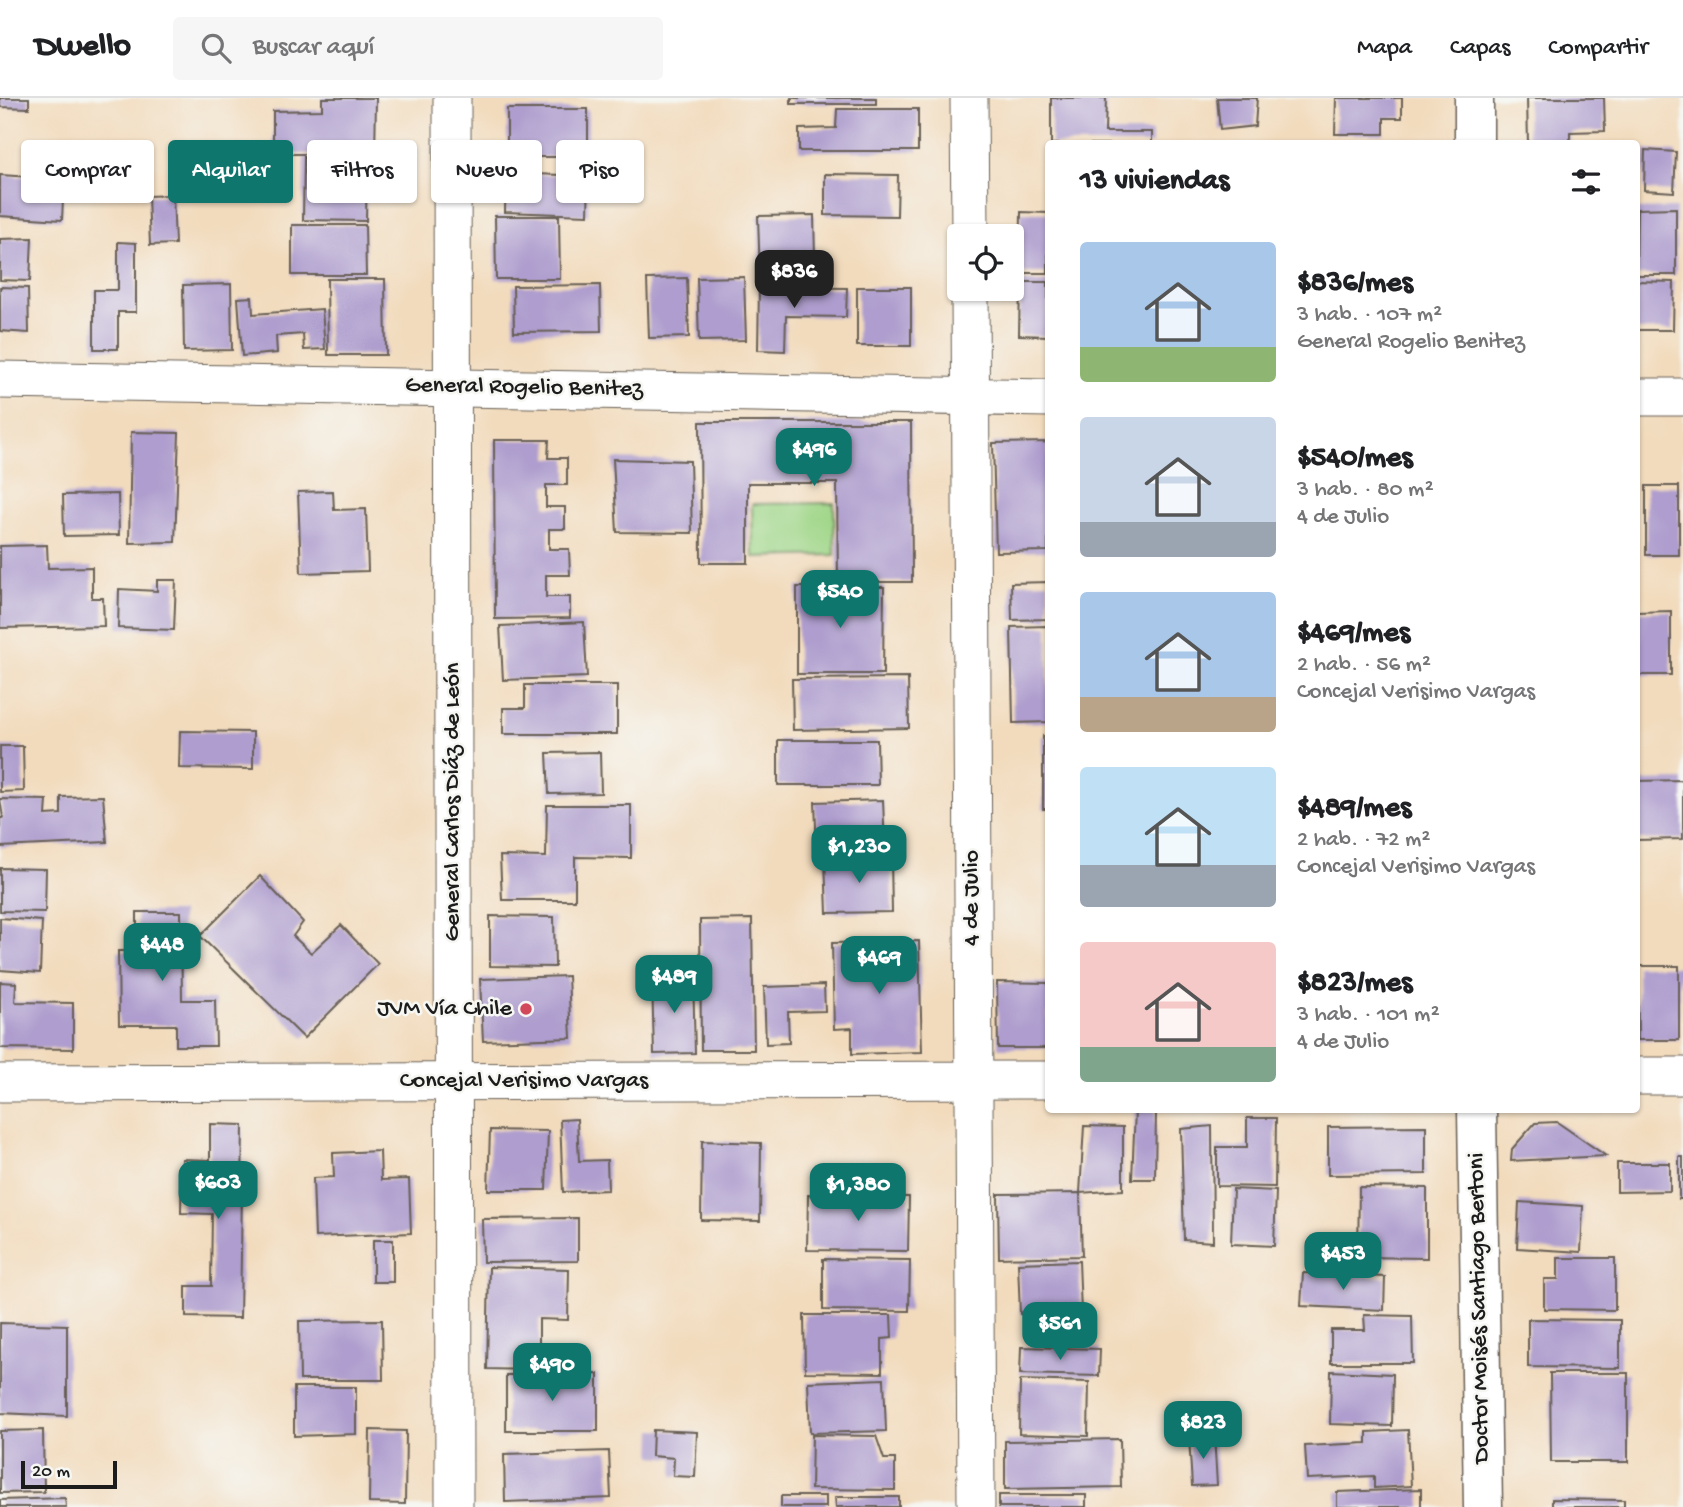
<!DOCTYPE html>
<html lang="es">
<head>
<meta charset="utf-8">
<style>
	:root { --surface:#fff; --page:#f6f6f6; --text:#202124; --muted:#757577; --line:#e0e0e0; --accent:#0f766e }
	body { margin:0; font-family:"Gochi Hand",sans-serif; background:var(--page); color:var(--text); height:100vh; display:flex; flex-direction:column; font-size:26px; white-space:nowrap }
	* { box-sizing:border-box; margin:0 }
	p { font-size:23px; color:var(--muted) }
	.icon { flex:none; width:38px; height:38px; fill:none; stroke:currentColor; stroke-width:2; stroke-linecap:round; stroke-linejoin:round }
	.map { position:relative; flex:1; overflow:hidden }
	.panel { position:absolute; left:1045px; top:42px; width:595px; height:973px; display:flex; flex-direction:column; background:var(--surface); border-radius:7px; box-shadow:0 2px 5px #0004 }
	.panel>* { flex:none }
	.guide { position:absolute; left:21px; top:42px; width:665px; height:63px; display:flex; gap:14px }
	.controls { position:absolute; left:947px; top:126px; display:grid; gap:14px }
	.controls a { display:grid; place-items:center; width:77px; height:77px; border-radius:7px; background:var(--surface); box-shadow:0 2px 5px #0004; font-size:35px }
	.scale { position:absolute; left:21px; bottom:18px; width:96px; box-sizing:border-box; padding-left:7px; border:4px solid #1c1c1c; border-top:0; font-size:19px; line-height:24px; white-space:nowrap; color:#1c1c1c; -webkit-text-stroke:5px #f6f6f2; paint-order:stroke }
	.price { position:absolute; translate:-50% -60px; padding:0 16px; border-radius:14px; background:var(--accent); color:#fff; font-size:23px; line-height:46px; filter:drop-shadow(0 2px 4px #0008) }
	.price::after { content:''; position:absolute; left:50%; top:42px; width:21px; height:16px; margin-left:-10px; background:inherit; clip-path:polygon(0 0,100% 0,50% 100%) }
	.price.on { background:#222; color:#fff }
	ul { padding:0; list-style:none }
	li { display:flex; align-items:center; gap:21px; height:175px; padding:0 35px }
	li span { display:grid; place-items:center; flex:none; width:196px; height:140px; border-radius:7px; color:#555 }
	li>.icon { margin-inline-start:auto }
	span .icon { width:84px; height:84px; fill:#fffc; stroke-width:1 }
	li b { font-size:30px }
	h2 { display:flex; justify-content:space-between; align-items:center; height:84px; padding:0 35px; font-size:30px }
	.tag { padding:0 24px; border-radius:7px; background:var(--surface); box-shadow:0 2px 5px #0004; font-size:24px; line-height:63px }
	.tag.on { background:var(--accent); color:#fff }
	header { display:flex; align-items:center; gap:42px; box-sizing:border-box; height:98px; padding:0 35px; background:var(--surface); border-bottom:2px solid var(--line) }
	header strong { font-size:33px }
	nav { display:flex; gap:38px; margin-inline-start:auto; font-size:24px }
	.search { width:490px; height:63px; background:var(--page); display:flex; align-items:center; gap:18px; box-sizing:border-box; padding:0 24px; border-radius:7px; color:var(--muted); font-size:26px }
	.map>svg:first-child { display:block }
</style>
</head>
<body>
<header>
<strong>Dwello</strong>
<div class="search"><svg class="icon" aria-label="search" viewBox="0 0 24 24"><circle cx="10" cy="10" r="6"/><path d="M15 15l6 6"/></svg>Buscar aquí</div>
<nav><a>Mapa</a><a>Capas</a><a>Compartir</a></nav>
</header>
<div class="map">
<svg width="1683" height="1409" viewBox="0 0 1683 1409">
	<rect width="100%" height="100%" fill="#f6f6f2"/>
	<filter id="ink" filterUnits="userSpaceOnUse"><feTurbulence type="fractalNoise" baseFrequency=".0143" numOctaves="2"/><feDisplacementMap in="SourceGraphic" scale="14" xChannelSelector="R" yChannelSelector="G"/><feConvolveMatrix kernelMatrix="1 2 1 2 8 2 1 2 1" color-interpolation-filters="sRGB"/></filter>
	<filter id="wash" filterUnits="userSpaceOnUse"><feTurbulence type="fractalNoise" baseFrequency=".00686" numOctaves="4" result="noise"/><feDisplacementMap in="SourceGraphic" scale="28" xChannelSelector="R" yChannelSelector="G"/><feGaussianBlur stdDeviation="1.57" result="paint"/><feColorMatrix in="noise" values="0 0 0 0 0 0 0 0 0 0 0 0 0 0 0 0 0 1.4 0 .05"/><feComposite in="paint" operator="in"/></filter>
	<g filter="url(#wash)">
		<rect width="100%" height="100%" fill="#f2dbbd"/>
		<polygon fill="#9fd687" stroke="#5e7952" stroke-width="2" points="834,405 835,457 753,459 752,406"/>
		<g id="blocks">
			<g fill="#ae9dce">
				<polygon points="0,0 29,0 29,10 0,9"/>
				<polygon points="322,0 376,0 375,56 273,56 273,13 322,12"/>
				<rect x="791" y="0" width="85" height="6"/>
				<polygon points="1051,0 1106,0 1105,34 1152,34 1152,46 1051,46"/>
				<polygon points="1217,0 1257,0 1255,28 1220,32"/>
				<polygon points="1336,0 1402,0 1402,20 1384,20 1384,36 1335,36"/>
				<polygon points="1527,0 1604,0 1605,33 1570,34 1570,46 1528,46"/>
				<rect x="507" y="11" width="81" height="48"/>
				<polygon points="837,11 918,11 918,53 799,53 799,31 836,30"/>
				<polygon points="1645,52 1676,54 1674,94 1644,92"/>
				<polygon points="304,59 367,60 366,123 303,122"/>
				<polygon points="506,75 589,78 588,117 505,114"/>
				<polygon points="825,76 898,77 897,118 825,117"/>
				<polygon points="0,77 64,81 62,122 0,118"/>
				<polygon points="173,97 175,146 150,147 148,98"/>
				<polygon points="1676,110 1676,177 1636,177 1637,111"/>
				<polygon points="1021,114 1048,115 1048,175 1020,175"/>
				<polygon points="814,117 815,160 800,160 800,179 760,179 758,118"/>
				<polygon points="495,118 559,118 560,181 496,181"/>
				<polygon points="292,127 365,127 366,177 292,177"/>
				<polygon points="32,140 30,183 0,182 0,141"/>
				<polygon points="118,144 136,145 136,214 118,214 118,251 94,251 94,192 118,192"/>
				<polygon points="744,179 746,242 699,243 697,180"/>
				<polygon points="687,180 689,239 649,240 647,181"/>
				<polygon points="327,181 385,181 386,257 328,257"/>
				<polygon points="1636,183 1674,184 1673,232 1636,232"/>
				<polygon points="1020,184 1048,184 1048,238 1019,237"/>
				<polygon points="231,186 232,252 184,253 183,187"/>
				<polygon points="600,187 601,233 514,234 513,188"/>
				<polygon points="0,189 28,190 29,235 0,233"/>
				<polygon points="759,189 847,190 846,219 786,218 785,253 758,252"/>
				<rect x="857" y="189" width="54" height="59"/>
				<polygon points="252,199 253,216 322,211 325,251 304,252 303,236 276,238 277,255 242,258 238,200"/>
				<polygon points="700,324 911,324 912,484 838,484 837,385 748,385 748,465 701,465"/>
				<polygon points="131,334 179,335 175,444 129,445"/>
				<polygon points="494,342 549,342 548,360 567,360 567,387 546,387 546,409 565,409 565,431 549,431 549,451 569,451 570,477 546,477 546,499 570,499 570,520 495,521"/>
				<polygon points="1048,344 1048,453 996,454 993,345"/>
				<polygon points="613,361 690,363 692,435 617,434"/>
				<rect x="1646" y="388" width="33" height="69"/>
				<polygon points="333,393 334,412 366,411 368,473 301,475 298,394"/>
				<polygon points="118,396 119,437 64,438 63,397"/>
				<polygon points="47,447 48,470 92,469 92,500 103,500 104,528 0,530 0,448"/>
				<polygon points="157,482 176,482 174,532 118,530 119,491 157,493"/>
				<polygon points="1048,484 1048,521 1012,522 1011,485"/>
				<polygon points="797,489 884,489 883,576 797,576"/>
				<polygon points="1671,513 1671,577 1636,577 1636,514"/>
				<polygon points="584,524 587,579 503,582 500,528"/>
				<polygon points="1048,528 1048,624 1013,625 1011,529"/>
				<polygon points="908,580 909,630 793,632 792,581"/>
				<polygon points="525,587 617,587 617,636 503,636 503,610 525,610"/>
				<polygon points="180,633 253,634 253,671 179,670"/>
				<polygon points="1043,638 1048,639 1048,711 1043,711"/>
				<polygon points="778,642 877,642 878,687 778,687"/>
				<polygon points="0,648 23,648 24,693 0,694"/>
				<polygon points="600,654 601,695 549,696 547,655"/>
				<polygon points="1683,682 1683,741 1636,742 1636,683"/>
				<polygon points="103,698 107,744 0,749 0,720 3,720 0,701 47,702 46,717 61,716 61,699"/>
				<polygon points="883,702 885,751 817,754 815,704"/>
				<polygon points="547,707 631,707 631,760 575,759 575,802 502,802 500,758 546,759"/>
				<polygon points="891,760 892,814 827,815 825,761"/>
				<polygon points="0,770 46,771 45,814 0,813"/>
				<polygon points="260,778 303,824 293,838 311,855 341,827 378,866 304,940 200,838"/>
				<polygon points="137,814 181,814 182,902 215,902 216,948 176,948 176,927 119,927 118,853 137,853"/>
				<polygon points="490,818 554,819 555,869 490,868"/>
				<polygon points="0,820 42,823 40,875 0,872"/>
				<polygon points="752,821 754,952 701,952 700,822"/>
				<polygon points="919,843 922,954 852,956 852,930 834,931 832,845"/>
				<polygon points="1637,868 1679,868 1679,942 1638,942"/>
				<polygon points="568,878 571,940 483,943 480,881"/>
				<polygon points="693,878 695,955 654,956 652,879"/>
				<polygon points="0,884 16,885 15,904 73,905 73,951 0,950"/>
				<polygon points="997,884 1048,885 1048,950 998,950"/>
				<polygon points="824,887 825,913 788,914 789,945 766,946 764,889"/>
				<polygon points="1135,1012 1156,1012 1155,1081 1132,1081"/>
				<polygon points="1247,1020 1276,1020 1275,1089 1217,1088 1217,1049 1247,1049"/>
				<polygon points="577,1021 579,1063 607,1062 608,1092 563,1094 560,1022"/>
				<polygon points="1557,1024 1606,1058 1511,1063 1512,1051 1535,1025"/>
				<polygon points="210,1026 243,1027 240,1220 186,1219 186,1188 211,1188 212,1116 181,1115 182,1061 210,1062"/>
				<polygon points="1084,1028 1123,1029 1123,1092 1080,1095"/>
				<polygon points="1212,1028 1213,1144 1184,1142 1181,1031"/>
				<polygon points="1426,1028 1426,1076 1328,1077 1328,1029"/>
				<polygon points="490,1032 548,1033 546,1092 488,1092"/>
				<polygon points="702,1043 761,1045 760,1123 701,1122"/>
				<polygon points="380,1053 381,1082 409,1081 411,1135 315,1139 313,1080 334,1079 333,1055"/>
				<rect x="1679" y="1059" width="4" height="42"/>
				<polygon points="1617,1065 1670,1065 1670,1093 1617,1094"/>
				<polygon points="1359,1089 1427,1090 1427,1160 1358,1159"/>
				<polygon points="1233,1091 1276,1093 1274,1148 1231,1146"/>
				<polygon points="1080,1095 1082,1158 999,1160 998,1096"/>
				<polygon points="808,1097 909,1099 908,1153 807,1152"/>
				<polygon points="1519,1104 1583,1108 1581,1154 1517,1150"/>
				<polygon points="578,1120 578,1163 483,1164 482,1121"/>
				<rect x="373" y="1142" width="20" height="42"/>
				<polygon points="1558,1160 1615,1160 1615,1212 1544,1211 1544,1181 1558,1181"/>
				<polygon points="823,1161 910,1162 909,1213 823,1212"/>
				<polygon points="1079,1163 1081,1214 1020,1216 1018,1165"/>
				<polygon points="489,1169 569,1171 568,1222 539,1221 539,1257 529,1257 529,1272 487,1271"/>
				<polygon points="1303,1175 1385,1179 1384,1212 1301,1208"/>
				<polygon points="804,1217 891,1217 892,1240 882,1241 882,1275 805,1274"/>
				<polygon points="1364,1217 1412,1218 1413,1265 1331,1265 1331,1232 1365,1232"/>
				<polygon points="1528,1221 1620,1222 1620,1270 1528,1269"/>
				<polygon points="382,1222 383,1282 300,1282 299,1223"/>
				<polygon points="0,1225 67,1227 67,1318 0,1315"/>
				<polygon points="1021,1249 1100,1251 1099,1278 1020,1276"/>
				<polygon points="1331,1273 1393,1276 1392,1328 1330,1326"/>
				<polygon points="1550,1275 1628,1275 1628,1364 1551,1364"/>
				<polygon points="598,1276 598,1333 506,1333 506,1277"/>
				<polygon points="884,1281 886,1333 810,1335 808,1284"/>
				<polygon points="1020,1282 1089,1284 1088,1338 1019,1336"/>
				<polygon points="294,1289 356,1289 356,1336 294,1338"/>
				<polygon points="43,1332 44,1394 0,1395 0,1333"/>
				<polygon points="370,1332 406,1333 405,1406 369,1405"/>
				<polygon points="653,1332 697,1334 695,1379 673,1378 674,1360 652,1358"/>
				<polygon points="1408,1332 1411,1388 1374,1390 1374,1378 1307,1381 1305,1348 1367,1345 1367,1334"/>
				<polygon points="812,1337 876,1338 884,1361 895,1361 895,1392 811,1391"/>
				<polygon points="1214,1337 1217,1387 1192,1388 1189,1339"/>
				<polygon points="1120,1341 1121,1389 1005,1391 1005,1343"/>
				<polygon points="609,1353 611,1400 505,1404 504,1356"/>
				<polygon points="1421,1391 1421,1409 1337,1409 1337,1394"/>
				<rect x="999" y="1397" width="87" height="12"/>
				<rect x="781" y="1398" width="45" height="11"/>
				<polygon points="835,1399 899,1399 899,1409 836,1409"/>
				<polygon points="65,1400 66,1409 0,1409 0,1402"/>
				<polygon points="1552,1401 1624,1402 1624,1409 1552,1409"/>
			</g>
		</g>
	</g>
	<g filter="url(#ink)">
		<use href="#blocks" fill-opacity="0" stroke="#675f54" stroke-width="2"/>
		<g fill="none" stroke-linecap="round" stroke-linejoin="round">
			<g stroke="#675f54" stroke-width="39">
				<g id="minor">
					<polyline points="452,0 454,1409"/>
					<polyline points="969,0 970,138"/>
					<polyline points="970,191 976,1409"/>
					<polyline points="0,282 1048,300"/>
					<polyline points="1636,299 1683,299"/>
					<polyline points="1636,978 1683,978"/>
					<polyline points="0,985 1048,982"/>
				</g>
			</g>
			<g stroke="#675f54" stroke-width="41">
				<g id="tertiary">
					<polyline points="1474,0 1474,46"/>
					<polyline points="1477,1012 1483,1409"/>
				</g>
			</g>
			<use href="#minor" stroke="#fff" stroke-width="37"/>
			<use href="#tertiary" stroke="#fff" stroke-width="38"/>
		</g>
	</g>
	<circle fill="#d1495b" stroke="#f6f6f2" stroke-width="2.5" cx="526" cy="911" r="7"/>
	<g text-anchor="middle" dominant-baseline="central" stroke-width="5" stroke-linejoin="round" paint-order="stroke">
		<g font-size="24" fill="#1c1c1c" stroke="#f6f6f2">
			<text transform="translate(524 290) rotate(1)">General Rogelio Benitez</text>
			<text transform="translate(453 704) rotate(-90)">General Carlos Diáz de León</text>
			<text transform="translate(972 800) rotate(-90)">4 de Julio</text>
			<text x="524" y="983">Concejal Verisimo Vargas</text>
			<text transform="translate(1480 1210) rotate(-91)">Doctor Moisés Santiago Bertoni</text>
		</g>
		<g font-size="24" fill="#1c1c1c" stroke="#f6f6f2" text-anchor="end">
			<text x="512" y="911">JVM Vía Chile</text>
		</g>
	</g>
</svg>
<div class="controls">
<a><svg class="icon" aria-label="locate" viewBox="0 0 24 24"><circle cx="12" cy="12" r="6"/><path d="M12 2v4M12 18v4M2 12h4M18 12h4"/></svg></a>
</div>
<div class="scale">20 m</div>
<b class="price on" style="left:794px;top:212px">$836</b>
<b class="price" style="left:814px;top:390px">$496</b>
<b class="price" style="left:840px;top:532px">$540</b>
<b class="price" style="left:859px;top:787px">$1,230</b>
<b class="price" style="left:162px;top:885px">$448</b>
<b class="price" style="left:879px;top:898px">$469</b>
<b class="price" style="left:674px;top:917px">$489</b>
<b class="price" style="left:218px;top:1123px">$603</b>
<b class="price" style="left:858px;top:1125px">$1,380</b>
<b class="price" style="left:1343px;top:1194px">$453</b>
<b class="price" style="left:1060px;top:1264px">$561</b>
<b class="price" style="left:552px;top:1305px">$490</b>
<b class="price" style="left:1203px;top:1363px">$823</b>
<div class="guide">
<a class="tag">Comprar</a>
<a class="tag on">Alquilar</a>
<a class="tag">Filtros</a>
<a class="tag">Nuevo</a>
<a class="tag">Piso</a>
</div>
<section class="panel">
<h2>13 viviendas<svg class="icon" aria-label="filters" viewBox="0 0 24 24"><path d="M4 7h16M4 17h16"/><circle cx="9" cy="7" r="2"/><circle cx="15" cy="17" r="2"/></svg></h2>
<ul>
<li><span style="background:linear-gradient(#a9c7e8 75%,#8fb573 0)"><svg class="icon" aria-label="home" viewBox="0 0 24 24"><path d="M3 11l9-7 9 7M6 9v11h12V9"/></svg></span><div><b>$836/mes</b><p>3 hab. · 107 m²</p><p>General Rogelio Benitez</p></div></li>
<li><span style="background:linear-gradient(#c9d6e8 75%,#9aa5b1 0)"><svg class="icon" aria-label="home" viewBox="0 0 24 24"><path d="M3 11l9-7 9 7M6 9v11h12V9"/></svg></span><div><b>$540/mes</b><p>3 hab. · 80 m²</p><p>4 de Julio</p></div></li>
<li><span style="background:linear-gradient(#a9c7e8 75%,#b9a48a 0)"><svg class="icon" aria-label="home" viewBox="0 0 24 24"><path d="M3 11l9-7 9 7M6 9v11h12V9"/></svg></span><div><b>$469/mes</b><p>2 hab. · 56 m²</p><p>Concejal Verisimo Vargas</p></div></li>
<li><span style="background:linear-gradient(#bfe0f5 70%,#9aa5b1 0)"><svg class="icon" aria-label="home" viewBox="0 0 24 24"><path d="M3 11l9-7 9 7M6 9v11h12V9"/></svg></span><div><b>$489/mes</b><p>2 hab. · 72 m²</p><p>Concejal Verisimo Vargas</p></div></li>
<li><span style="background:linear-gradient(#f6c9c9 75%,#7fa58c 0)"><svg class="icon" aria-label="home" viewBox="0 0 24 24"><path d="M3 11l9-7 9 7M6 9v11h12V9"/></svg></span><div><b>$823/mes</b><p>3 hab. · 101 m²</p><p>4 de Julio</p></div></li>
</ul>
</section>
</div>
</body>
</html>
